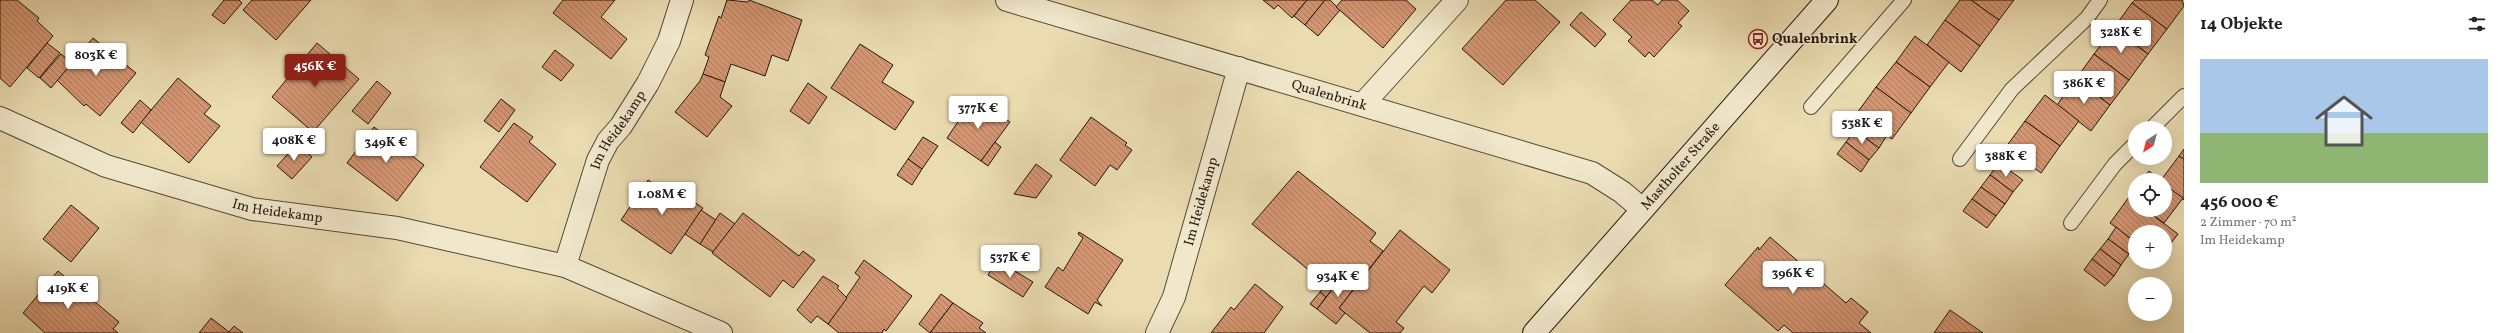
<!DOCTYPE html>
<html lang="de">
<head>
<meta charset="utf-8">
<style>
	:root { --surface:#fff; --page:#f2f2f2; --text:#202124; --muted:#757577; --line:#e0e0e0; --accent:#8f2418 }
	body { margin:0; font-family:Vollkorn,serif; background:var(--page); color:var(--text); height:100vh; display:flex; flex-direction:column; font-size:15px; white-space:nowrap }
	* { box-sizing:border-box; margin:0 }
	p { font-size:13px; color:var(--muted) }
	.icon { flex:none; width:22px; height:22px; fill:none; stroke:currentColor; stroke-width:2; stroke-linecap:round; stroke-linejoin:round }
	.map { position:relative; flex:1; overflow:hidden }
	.drawer { display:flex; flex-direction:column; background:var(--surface); width:320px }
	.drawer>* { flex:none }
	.needle { width:26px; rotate:216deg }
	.fabs { position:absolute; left:2128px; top:121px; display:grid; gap:8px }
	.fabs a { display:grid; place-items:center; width:44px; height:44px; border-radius:50%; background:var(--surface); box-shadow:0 4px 16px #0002; font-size:20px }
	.price { position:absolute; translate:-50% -34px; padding:0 9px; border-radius:4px; background:#fff; color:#222; font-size:13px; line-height:26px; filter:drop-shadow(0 1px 2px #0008) }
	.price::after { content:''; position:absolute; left:50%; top:24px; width:12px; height:9px; margin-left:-6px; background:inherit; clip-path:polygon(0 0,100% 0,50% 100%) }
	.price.selected { background:var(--accent); color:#fff }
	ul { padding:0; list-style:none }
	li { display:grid; align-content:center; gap:8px; height:212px; padding:0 16px }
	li+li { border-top:1px solid var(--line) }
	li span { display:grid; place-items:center; height:124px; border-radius:0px; color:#555 }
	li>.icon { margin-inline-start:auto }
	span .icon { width:72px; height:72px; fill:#fffc; stroke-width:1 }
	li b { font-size:17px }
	h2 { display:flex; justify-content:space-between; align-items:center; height:48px; padding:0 16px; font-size:17px }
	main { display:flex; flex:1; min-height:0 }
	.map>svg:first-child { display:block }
</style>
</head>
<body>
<main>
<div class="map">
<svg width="2184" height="333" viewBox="0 0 2184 333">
	<defs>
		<pattern id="building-back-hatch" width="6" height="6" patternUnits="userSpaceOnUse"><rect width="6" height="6" fill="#d59773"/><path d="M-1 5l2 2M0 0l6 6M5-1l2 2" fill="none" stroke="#ad7a5d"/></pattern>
	</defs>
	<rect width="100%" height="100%" fill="#eadbb1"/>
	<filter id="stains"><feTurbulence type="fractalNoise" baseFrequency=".005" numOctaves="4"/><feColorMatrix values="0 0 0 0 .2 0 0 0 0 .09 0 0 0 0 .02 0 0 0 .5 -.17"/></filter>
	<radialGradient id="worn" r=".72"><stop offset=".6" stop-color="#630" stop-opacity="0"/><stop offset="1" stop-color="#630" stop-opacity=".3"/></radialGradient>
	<g fill="url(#building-back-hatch)" stroke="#25170e">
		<polygon points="0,0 17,0 39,18 37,21 53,36 10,87 0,78"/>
		<polygon points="224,0 239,0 242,3 224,24 212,15"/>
		<polygon points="252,0 311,0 276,40 243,10"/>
		<polygon points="563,0 615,0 601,17 627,39 611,59 553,13"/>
		<polygon points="727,0 748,2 749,0 802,20 788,61 772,55 765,76 731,64 725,82 703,74 709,57 705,55 719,16 721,18"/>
		<polygon points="1263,0 1307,0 1292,18 1278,5 1274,9"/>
		<polygon points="1307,0 1325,0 1305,25 1294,16"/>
		<polygon points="1325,0 1330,0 1340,10 1318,36 1305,25"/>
		<polygon points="1342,0 1406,0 1416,9 1383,48 1336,7"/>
		<polygon points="1506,0 1535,0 1560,22 1503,85 1462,49"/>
		<polygon points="1631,0 1652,0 1658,5 1662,0 1677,0 1689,11 1678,23 1682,26 1654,57 1649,52 1645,57 1628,41 1632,37 1613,20"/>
		<polygon points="1960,0 1971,0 1999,20 1980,46 1945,20"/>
		<polygon points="1971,0 2014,0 1999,20"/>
		<polygon points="2135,0 2182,0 2184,6 2167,29 2132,3"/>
		<polygon points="2132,3 2167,29 2148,54 2113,29"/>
		<polygon points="1581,12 1606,34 1595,47 1570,25"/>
		<polygon points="1945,20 1980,46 1961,72 1927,45"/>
		<polygon points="2113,29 2148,54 2129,80 2094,54"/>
		<polygon points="1915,36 1949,62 1930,87 1896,62"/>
		<polygon points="93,38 136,73 100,116 86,104 84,106 57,80"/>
		<polygon points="47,43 60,53 39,78 27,68"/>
		<polygon points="317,43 359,79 313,132 272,97"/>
		<polygon points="860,44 893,65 882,82 914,102 895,130 831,88"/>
		<polygon points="555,50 574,65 561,81 542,67"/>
		<polygon points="61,54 72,63 51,88 40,78"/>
		<polygon points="2094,54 2129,80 2110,105 2076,79"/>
		<polygon points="1896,62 1930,87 1911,113 1876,87"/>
		<polygon points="703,74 725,82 720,97 732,106 707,137 675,112 700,81"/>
		<polygon points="178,78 211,106 204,114 220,126 189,163 141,122"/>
		<polygon points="2076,79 2110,105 2091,131 2057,105"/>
		<polygon points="377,81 391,93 368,124 352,111"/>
		<polygon points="808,83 827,97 809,124 790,111"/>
		<polygon points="1876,87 1911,113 1892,139 1857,113"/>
		<polygon points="2045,95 2079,121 2060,146 2025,121"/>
		<polygon points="974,98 1010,122 981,161 947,138"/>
		<polygon points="501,99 515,110 499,132 484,121"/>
		<polygon points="140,100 151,110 133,133 121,123"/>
		<polygon points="1091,117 1127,143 1125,145 1132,150 1117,170 1110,165 1095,186 1060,160"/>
		<polygon points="1864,118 1887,135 1879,148 1855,130"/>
		<polygon points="2025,121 2060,146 2041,173 2006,147"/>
		<polygon points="514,123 533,137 529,142 556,164 527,202 480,167"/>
		<polygon points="374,127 424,165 397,201 347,163"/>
		<polygon points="1855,130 1879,148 1869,160 1846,142"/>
		<polygon points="923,137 938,146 922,169 908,159"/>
		<polygon points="995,142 1001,147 988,166 981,161"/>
		<polygon points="1846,142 1869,160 1861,172 1837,154"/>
		<polygon points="297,144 312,157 292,179 277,166"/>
		<polygon points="2184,149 2184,159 2179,156"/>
		<polygon points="2179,156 2184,159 2184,200 2165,185 2165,180 2161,180"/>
		<polygon points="908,159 922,169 912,185 897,175"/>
		<polygon points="1999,163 2023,180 2013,192 1990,175"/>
		<polygon points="1036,164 1052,176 1036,198 1014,194"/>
		<polygon points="1298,171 1376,233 1370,241 1383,251 1359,282 1346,272 1326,297 1320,292 1326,284 1252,224"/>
		<polygon points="2149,171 2160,180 2142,180"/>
		<polygon points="1990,175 2013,192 2005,204 1981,187"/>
		<polygon points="648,180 678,200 682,194 703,208 671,254 621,220"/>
		<polygon points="2165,185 2183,198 2164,223 2146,210 2165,210"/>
		<polygon points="1981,187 2005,204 1996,216 1972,199"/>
		<polygon points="2135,190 2135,202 2129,197"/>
		<polygon points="2129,197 2135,202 2135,210 2146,210 2178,234 2165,251 2165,232 2135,232 2135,242 2110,223"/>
		<polygon points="1972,199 1996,216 1987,228 1963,211"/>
		<polygon points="71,205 99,228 71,262 43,239"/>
		<polygon points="701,210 716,220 700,244 685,234"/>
		<polygon points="720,213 735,224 713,252 700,244"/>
		<polygon points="743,213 799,256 803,251 815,260 793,288 783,280 770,297 712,253"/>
		<polygon points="2116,227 2135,242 2135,247 2129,254 2108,239"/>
		<polygon points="1400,230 1450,270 1432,293 1424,286 1396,322 1404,328 1400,333 1370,333 1339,308"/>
		<polygon points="1079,232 1123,260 1097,300 1102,306 1095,302 1088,314 1045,287 1058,267 1063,271 1083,238 1078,234"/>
		<polygon points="1770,237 1846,303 1851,298 1868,312 1859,323 1871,333 1793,333 1784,325 1778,331 1725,285 1758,247 1759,250"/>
		<polygon points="2108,239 2129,254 2121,265 2100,249"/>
		<polygon points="2100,249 2121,265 2114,276 2092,259"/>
		<polygon points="2092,259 2114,276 2105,286 2084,270"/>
		<polygon points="864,260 912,296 886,331 884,329 882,333 839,333 828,324 860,277 855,273"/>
		<polygon points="997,260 1033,282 1023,297 988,275"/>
		<polygon points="58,271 119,322 113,329 118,333 45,333 23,313"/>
		<polygon points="1346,272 1359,282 1339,308 1345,313 1336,324 1317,309"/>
		<polygon points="823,276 839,286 837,288 847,298 828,324 817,316 811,323 797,310"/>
		<polygon points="1255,284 1283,307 1264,333 1211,333 1231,307 1234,310"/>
		<polygon points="1320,292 1326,297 1317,309 1310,304"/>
		<polygon points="941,294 953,303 930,333 919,324"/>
		<polygon points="953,303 983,323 979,328 986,333 930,333"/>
		<polygon points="1950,310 1983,333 1934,333"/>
		<polygon points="211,318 229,332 234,326 243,333 199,333"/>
	</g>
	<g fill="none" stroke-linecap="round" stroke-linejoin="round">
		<g stroke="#564837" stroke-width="16">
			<g id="lane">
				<polyline points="1811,107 1904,0"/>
				<polyline points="2152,128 2184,96"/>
				<polyline points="1960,159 2012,89 2087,18 2100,0"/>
				<polyline points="2071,223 2115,164 2135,144"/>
			</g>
		</g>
		<g stroke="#564837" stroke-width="24">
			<g id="street">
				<path id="s1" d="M1007,0L1592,173L1622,192L1642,209"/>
				<polyline points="1363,104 1457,0"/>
				<path id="s2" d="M0,118L106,166L252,209L397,228L565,266L721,333"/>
				<path id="s3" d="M565,266L598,160L608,141L621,126L648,83L669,41L682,0"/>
				<path id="s4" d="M1157,333L1174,297L1239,68"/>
			</g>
		</g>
		<g stroke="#25170e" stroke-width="24">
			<g id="secondary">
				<path id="s5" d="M1534,333L1827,0"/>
			</g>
		</g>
		<use href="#lane" stroke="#f1e8cc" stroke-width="14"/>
		<use href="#street" stroke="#f1e8cc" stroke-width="22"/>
		<use href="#secondary" stroke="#f1e8cc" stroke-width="22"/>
	</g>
	<defs>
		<g id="bus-ring" transform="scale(1)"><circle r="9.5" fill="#f1e8cc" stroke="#8f2418" stroke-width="1.5"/><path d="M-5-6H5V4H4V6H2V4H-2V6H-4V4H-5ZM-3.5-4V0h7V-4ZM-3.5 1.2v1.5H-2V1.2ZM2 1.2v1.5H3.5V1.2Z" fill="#8f2418"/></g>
	</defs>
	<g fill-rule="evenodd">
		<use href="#bus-ring" x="1758" y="39"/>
	</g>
	<g text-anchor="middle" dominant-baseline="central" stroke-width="3" stroke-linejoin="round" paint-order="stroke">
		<g font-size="14" font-weight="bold" fill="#25170e" stroke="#f1e8cc" text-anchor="start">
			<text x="1772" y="39">Qualenbrink</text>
		</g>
		<g font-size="14" fill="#25170e" stroke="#f1e8cc">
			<text stroke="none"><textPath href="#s1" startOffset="336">Qualenbrink</textPath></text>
			<text stroke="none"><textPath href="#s3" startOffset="147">Im Heidekamp</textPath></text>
			<text stroke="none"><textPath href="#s5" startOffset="222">Mastholter Straße</textPath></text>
			<text stroke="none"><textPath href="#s4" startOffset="139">Im Heidekamp</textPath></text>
			<text stroke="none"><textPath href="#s2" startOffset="294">Im Heidekamp</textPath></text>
		</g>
	</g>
	<rect width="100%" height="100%" filter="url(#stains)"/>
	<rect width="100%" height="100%" fill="url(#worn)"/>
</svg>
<div class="fabs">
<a><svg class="needle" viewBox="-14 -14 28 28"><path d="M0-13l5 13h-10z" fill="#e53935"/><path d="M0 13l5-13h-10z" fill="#757577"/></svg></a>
<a><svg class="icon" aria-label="locate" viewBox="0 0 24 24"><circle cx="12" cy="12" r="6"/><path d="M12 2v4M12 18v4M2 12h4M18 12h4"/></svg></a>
<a>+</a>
<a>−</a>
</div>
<b class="price" style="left:2121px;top:54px">328K €</b>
<b class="price" style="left:96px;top:77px">803K €</b>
<b class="price selected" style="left:315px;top:88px">456K €</b>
<b class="price" style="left:2084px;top:105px">386K €</b>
<b class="price" style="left:978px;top:130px">377K €</b>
<b class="price" style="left:1862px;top:145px">538K €</b>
<b class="price" style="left:294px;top:162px">408K €</b>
<b class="price" style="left:386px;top:164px">349K €</b>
<b class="price" style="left:2006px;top:178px">388K €</b>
<b class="price" style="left:662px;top:216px">1.08M €</b>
<b class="price" style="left:1010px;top:279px">537K €</b>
<b class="price" style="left:1793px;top:295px">396K €</b>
<b class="price" style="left:1338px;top:298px">934K €</b>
<b class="price" style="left:68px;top:310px">419K €</b>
</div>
<section class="drawer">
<h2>14 Objekte<svg class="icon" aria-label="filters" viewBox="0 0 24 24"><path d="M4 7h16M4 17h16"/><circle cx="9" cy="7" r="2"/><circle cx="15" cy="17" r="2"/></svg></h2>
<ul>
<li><span style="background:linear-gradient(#a9c7e8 60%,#8fb573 0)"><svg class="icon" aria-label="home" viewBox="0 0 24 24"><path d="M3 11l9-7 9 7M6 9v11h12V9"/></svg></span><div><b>456 000 €</b><p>2 Zimmer · 70 m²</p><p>Im Heidekamp</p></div></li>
</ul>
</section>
</main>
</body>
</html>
